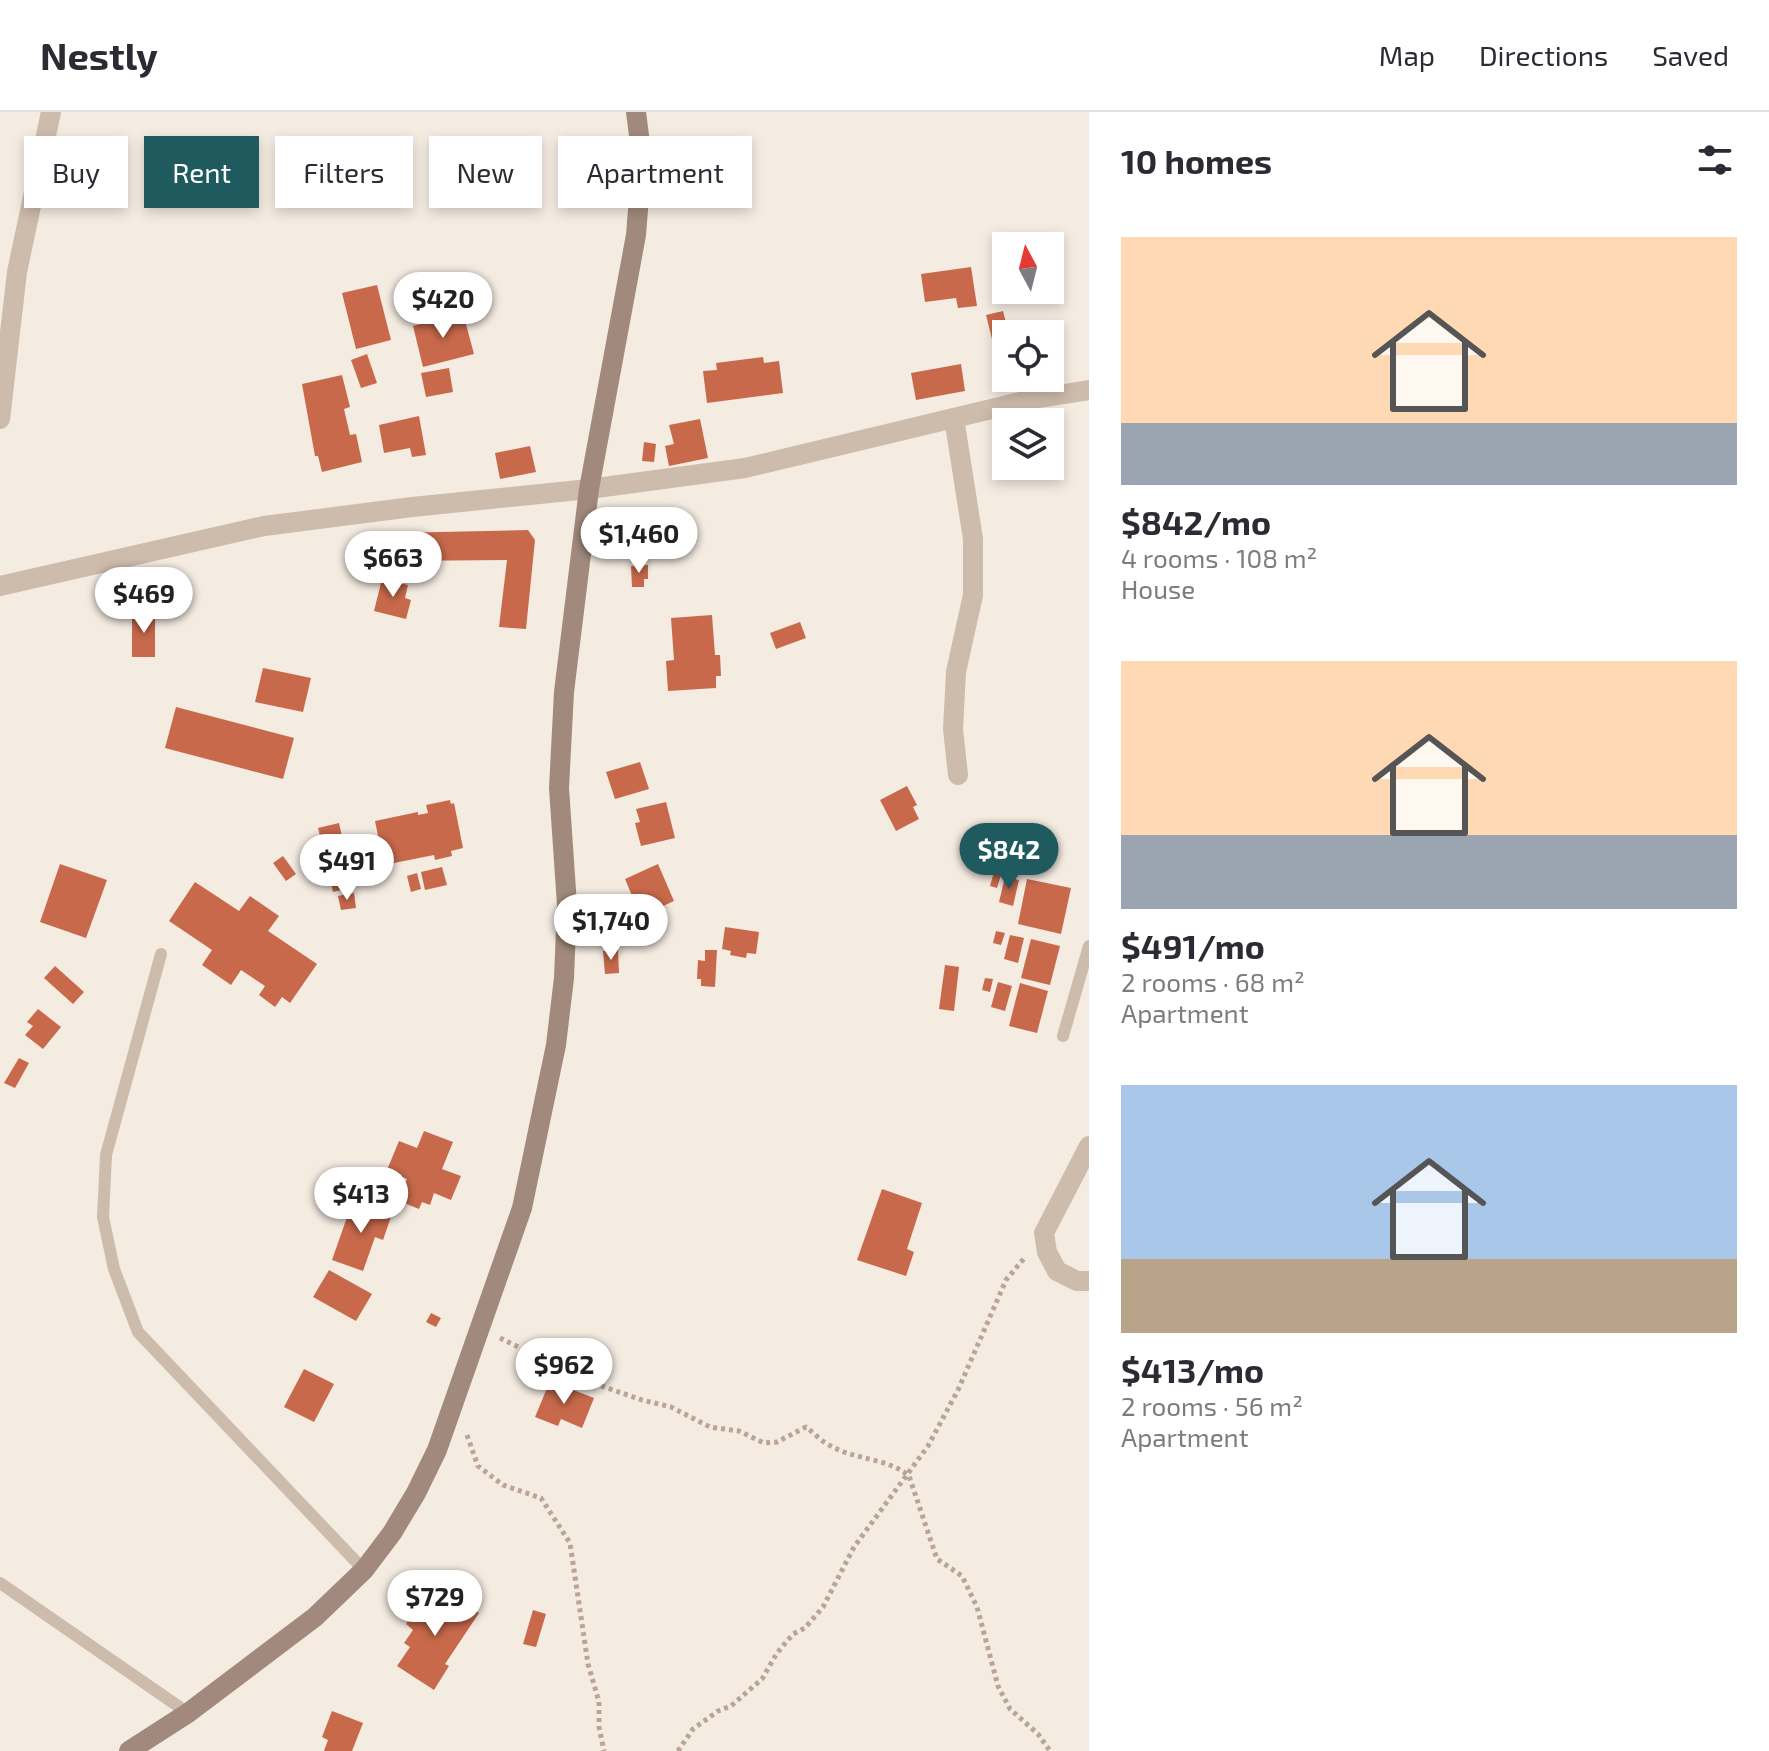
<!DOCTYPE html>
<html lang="en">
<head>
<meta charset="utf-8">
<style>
	:root { --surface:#fff; --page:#f7f7f7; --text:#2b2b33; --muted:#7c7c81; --line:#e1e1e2; --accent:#1f5a5e }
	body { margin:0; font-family:"Exo 2",sans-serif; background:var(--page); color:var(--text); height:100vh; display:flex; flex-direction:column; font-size:30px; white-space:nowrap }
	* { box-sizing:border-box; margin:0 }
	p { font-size:26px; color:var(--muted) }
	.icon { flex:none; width:44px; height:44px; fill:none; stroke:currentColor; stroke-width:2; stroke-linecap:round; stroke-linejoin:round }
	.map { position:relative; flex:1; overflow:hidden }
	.details { display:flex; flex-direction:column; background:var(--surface); width:680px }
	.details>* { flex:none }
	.banner { position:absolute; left:24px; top:24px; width:760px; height:72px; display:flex; gap:16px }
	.needle { width:52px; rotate:353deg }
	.controls { position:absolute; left:992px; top:120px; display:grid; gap:16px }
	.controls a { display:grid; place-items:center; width:72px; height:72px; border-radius:0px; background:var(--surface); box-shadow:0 4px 12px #0003; font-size:40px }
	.price { position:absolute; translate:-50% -68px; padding:0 18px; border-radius:28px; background:#fff; color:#222; font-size:26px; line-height:52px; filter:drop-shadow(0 2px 4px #0008) }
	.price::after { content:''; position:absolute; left:50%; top:48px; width:24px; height:18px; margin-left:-12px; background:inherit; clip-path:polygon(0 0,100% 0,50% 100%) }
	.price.current { background:var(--accent); color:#fff }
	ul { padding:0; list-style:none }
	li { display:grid; align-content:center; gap:16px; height:424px; padding:0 32px }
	li span { display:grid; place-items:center; height:248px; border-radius:0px; color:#555 }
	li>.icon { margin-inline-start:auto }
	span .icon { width:144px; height:144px; fill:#fffc; stroke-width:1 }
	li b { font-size:34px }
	h2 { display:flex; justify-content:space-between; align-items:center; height:96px; padding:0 32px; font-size:34px }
	.chip { padding:0 28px; border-radius:0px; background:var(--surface); box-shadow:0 4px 12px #0003; font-size:28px; line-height:72px }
	.chip.current { background:var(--accent); color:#fff }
	header { display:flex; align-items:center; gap:48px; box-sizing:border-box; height:112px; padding:0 40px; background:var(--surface); border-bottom:2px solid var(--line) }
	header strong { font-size:38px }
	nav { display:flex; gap:44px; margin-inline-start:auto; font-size:28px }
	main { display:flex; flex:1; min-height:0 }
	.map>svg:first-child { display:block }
</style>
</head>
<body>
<header>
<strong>Nestly</strong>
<nav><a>Map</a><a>Directions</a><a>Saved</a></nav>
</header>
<main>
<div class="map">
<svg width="1089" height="1639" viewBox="0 0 1089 1639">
	<rect width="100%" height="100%" fill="#f4ebe1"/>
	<g fill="#c8694b">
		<polygon points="971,155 977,194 958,196 956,186 925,190 921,162"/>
		<polygon points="377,173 391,228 356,237 342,181"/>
		<polygon points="420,185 423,202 404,205 402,189"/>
		<polygon points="1003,199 1009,222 1006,222 1006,228 993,231 986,203"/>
		<polygon points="463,201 474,242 423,255 413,214"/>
		<polygon points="367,242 377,271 361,276 351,248"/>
		<polygon points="763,245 764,251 779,249 783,281 707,291 703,259 717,258 716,251"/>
		<polygon points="961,252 965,279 916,288 911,261"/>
		<polygon points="449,256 453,280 426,285 421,261"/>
		<polygon points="342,263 350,295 344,297 350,323 356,322 362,350 322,360 318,344 315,344 302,272"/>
		<polygon points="419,304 426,343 412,345 410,336 384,341 379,313"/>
		<polygon points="700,307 708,346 669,354 665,334 674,332 669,313"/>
		<polygon points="644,330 656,332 654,350 642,349"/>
		<polygon points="530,334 536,360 500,367 495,341"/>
		<polygon points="528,418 535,428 526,517 499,515 507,448 395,449 393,421"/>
		<polygon points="648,453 648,467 644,467 644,475 632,475 631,454"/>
		<polygon points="382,467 408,473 405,486 411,488 406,507 374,499"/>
		<rect x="132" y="501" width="23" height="44"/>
		<polygon points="712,503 715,543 720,543 721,564 716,564 716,576 668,579 666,549 674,548 671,506"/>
		<polygon points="800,510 806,526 776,537 770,521"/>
		<polygon points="263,556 311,566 303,600 255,590"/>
		<polygon points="176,595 294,626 283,667 165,636"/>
		<polygon points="640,650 649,677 615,687 606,660"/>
		<polygon points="907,674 917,693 913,695 919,707 896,719 880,688"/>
		<polygon points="450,688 451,692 454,691 463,736 451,739 452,744 435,748 434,743 384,753 375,709 418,700 418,703 428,701 426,693"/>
		<polygon points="666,690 675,726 641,734 635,711 640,710 636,697"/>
		<polygon points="339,711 353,775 333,780 318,716"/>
		<polygon points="283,744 296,762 286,769 273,751"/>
		<polygon points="60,752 107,768 86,826 40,810"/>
		<polygon points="658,752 674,789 646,802 637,784 633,786 625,767"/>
		<polygon points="442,755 447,773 425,778 421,760"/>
		<polygon points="994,760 1001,763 997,776 990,774"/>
		<polygon points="417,761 421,777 411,780 407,764"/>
		<polygon points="1005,765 1019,768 1013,794 999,790"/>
		<polygon points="1027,767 1071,776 1061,822 1018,812"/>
		<polygon points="195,770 239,799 250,784 279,804 268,819 317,852 290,891 282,885 275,895 259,883 265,874 241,858 231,873 202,853 212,838 169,809"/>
		<polygon points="354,781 356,796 341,798 338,784"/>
		<polygon points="725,815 759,820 756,842 747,841 746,846 730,843 731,839 722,837"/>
		<polygon points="996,819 1005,821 1001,833 993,831"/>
		<polygon points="1010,823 1024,826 1018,851 1004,847"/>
		<polygon points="1031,827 1060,834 1050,873 1021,866"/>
		<polygon points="618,838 619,861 605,862 603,839"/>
		<polygon points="705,838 717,838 715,875 701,874 701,867 697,867 698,848 705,849"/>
		<polygon points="945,853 959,855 954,899 939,897"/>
		<polygon points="55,854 84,880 73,892 44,866"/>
		<polygon points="985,866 993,867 990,880 982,878"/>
		<polygon points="998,870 1012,874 1005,899 991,895"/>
		<polygon points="1020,871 1048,879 1037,921 1009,914"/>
		<polygon points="38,897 61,915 43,937 25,923 33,914 27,910"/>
		<polygon points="19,946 29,951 15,976 4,971"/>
		<polygon points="424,1019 453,1030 442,1057 461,1064 451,1088 434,1081 430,1093 422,1090 419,1097 399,1089 407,1067 387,1058 399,1029 417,1036"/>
		<polygon points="882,1077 922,1091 907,1137 914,1140 906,1164 857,1148"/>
		<polygon points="353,1088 392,1102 383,1128 375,1125 363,1159 332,1148"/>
		<polygon points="329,1158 372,1182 356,1209 313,1185"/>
		<polygon points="431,1201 441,1206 436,1215 426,1210"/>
		<polygon points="304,1257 334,1272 314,1310 284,1295"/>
		<polygon points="550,1269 594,1286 582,1316 561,1307 558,1314 535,1305"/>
		<polygon points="437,1481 453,1490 456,1486 479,1501 445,1552 449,1554 434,1578 397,1554 410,1535 404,1531 413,1518 406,1512 419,1491 427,1496"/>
		<polygon points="533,1498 546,1502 536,1535 523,1532"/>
		<polygon points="332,1599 363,1611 352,1639 324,1639 328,1628 322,1625"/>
	</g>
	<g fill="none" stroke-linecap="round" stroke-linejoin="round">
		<g stroke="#b9a596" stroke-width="5" stroke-dasharray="4 4" stroke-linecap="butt">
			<path d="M500,1226L590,1270L642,1288L671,1295L710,1315L739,1319L764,1331L777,1330L806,1315C814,1321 822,1330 831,1334C855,1348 888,1346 909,1364L937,1447L962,1464L977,1495L998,1574L1010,1597L1038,1622L1050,1639"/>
			<polyline points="467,1323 478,1354 503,1373 541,1386 570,1431 588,1552 599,1590 599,1615 604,1639"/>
			<polyline points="678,1639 693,1617 718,1599 731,1594 762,1567 777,1541 793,1522 805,1516 823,1495 854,1435 928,1334 958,1278 1006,1168 1026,1144"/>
		</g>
		<g stroke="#cdbbac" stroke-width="12">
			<polyline points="161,842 106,1043 103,1105 114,1157 138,1220 364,1458"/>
			<polyline points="1063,924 1089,834"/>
			<polyline points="0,1471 188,1601"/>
		</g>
		<g stroke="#cdbbac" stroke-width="20">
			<polyline points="954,306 973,427 973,483 956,560 953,617 958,663"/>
			<polyline points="0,307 17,160 51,0"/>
			<polyline points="0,474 264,414 412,395 589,377 745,356 1033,287 1089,278"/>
			<polyline points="1089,1034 1044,1121 1047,1140 1057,1159 1077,1169 1089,1169"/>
		</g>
		<polyline stroke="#a18a7d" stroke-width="20" points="129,1639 188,1601 315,1505 364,1458 392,1421 416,1381 437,1338 522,1096 556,933 564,866 567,793 559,676 564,580 589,377 636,123 642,47 636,0"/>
	</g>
</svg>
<div class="controls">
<a><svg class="needle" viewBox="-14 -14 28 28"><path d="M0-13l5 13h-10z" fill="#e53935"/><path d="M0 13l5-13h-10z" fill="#7c7c81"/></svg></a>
<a><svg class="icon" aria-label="locate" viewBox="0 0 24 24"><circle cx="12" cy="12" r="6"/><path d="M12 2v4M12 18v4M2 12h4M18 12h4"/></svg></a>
<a><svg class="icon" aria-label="layers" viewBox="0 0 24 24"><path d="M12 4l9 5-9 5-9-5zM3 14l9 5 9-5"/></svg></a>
</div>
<b class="price" style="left:443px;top:228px">$420</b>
<b class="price" style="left:639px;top:463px">$1,460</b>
<b class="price" style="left:393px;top:487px">$663</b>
<b class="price" style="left:144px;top:523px">$469</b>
<b class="price current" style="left:1009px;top:779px">$842</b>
<b class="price" style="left:347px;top:790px">$491</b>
<b class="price" style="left:611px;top:850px">$1,740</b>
<b class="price" style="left:361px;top:1123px">$413</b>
<b class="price" style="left:564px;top:1294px">$962</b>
<b class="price" style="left:435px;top:1526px">$729</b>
<div class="banner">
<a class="chip">Buy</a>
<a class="chip current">Rent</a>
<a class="chip">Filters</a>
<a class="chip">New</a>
<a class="chip">Apartment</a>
</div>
</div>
<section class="details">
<h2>10 homes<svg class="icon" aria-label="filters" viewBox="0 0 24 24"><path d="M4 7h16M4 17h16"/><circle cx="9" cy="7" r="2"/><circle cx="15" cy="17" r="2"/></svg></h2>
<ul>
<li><span style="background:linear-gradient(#ffd9b3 75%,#9aa5b1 0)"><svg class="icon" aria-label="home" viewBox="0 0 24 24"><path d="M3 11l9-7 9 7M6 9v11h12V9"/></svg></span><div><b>$842/mo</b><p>4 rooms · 108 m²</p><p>House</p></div></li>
<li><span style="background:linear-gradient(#ffd9b3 70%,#9aa5b1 0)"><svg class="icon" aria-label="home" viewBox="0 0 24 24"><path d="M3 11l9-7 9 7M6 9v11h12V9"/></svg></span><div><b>$491/mo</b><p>2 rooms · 68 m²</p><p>Apartment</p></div></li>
<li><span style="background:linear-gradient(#a9c7e8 70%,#b9a48a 0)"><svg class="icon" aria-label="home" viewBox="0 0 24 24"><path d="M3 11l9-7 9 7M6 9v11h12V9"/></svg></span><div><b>$413/mo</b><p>2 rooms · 56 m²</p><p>Apartment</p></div></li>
</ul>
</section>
</main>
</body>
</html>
